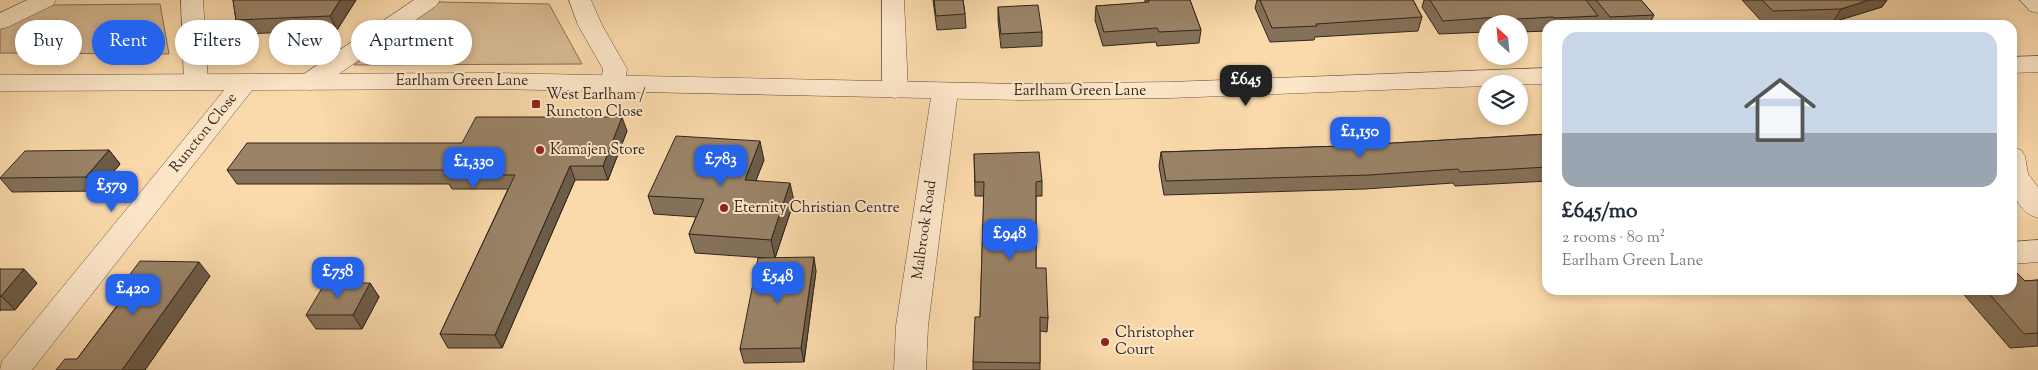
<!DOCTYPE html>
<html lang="en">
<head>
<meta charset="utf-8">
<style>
	:root { --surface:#fff; --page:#f6f6f7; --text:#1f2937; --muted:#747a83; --line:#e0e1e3; --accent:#2563eb }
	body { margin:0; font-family:"Sorts Mill Goudy",serif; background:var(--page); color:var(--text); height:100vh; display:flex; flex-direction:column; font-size:19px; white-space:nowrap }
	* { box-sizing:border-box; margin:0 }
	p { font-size:16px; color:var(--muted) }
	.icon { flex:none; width:28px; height:28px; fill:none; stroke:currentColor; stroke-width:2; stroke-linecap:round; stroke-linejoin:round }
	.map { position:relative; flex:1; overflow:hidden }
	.side { position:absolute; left:1542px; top:20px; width:475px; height:275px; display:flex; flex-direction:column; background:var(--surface); border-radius:15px; box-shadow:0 2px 8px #0003 }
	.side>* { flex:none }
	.guide { position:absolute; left:15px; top:20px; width:475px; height:45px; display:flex; gap:10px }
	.needle { width:32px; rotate:334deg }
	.buttons { position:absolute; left:1478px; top:15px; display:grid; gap:10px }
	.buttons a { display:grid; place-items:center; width:50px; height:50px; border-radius:50%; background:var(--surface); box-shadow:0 2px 8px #0003; font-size:25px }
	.price { position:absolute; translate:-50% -42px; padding:0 11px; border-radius:10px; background:var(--accent); color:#fff; font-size:16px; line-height:32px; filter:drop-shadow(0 1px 2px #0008) }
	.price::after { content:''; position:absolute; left:50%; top:30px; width:15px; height:11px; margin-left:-8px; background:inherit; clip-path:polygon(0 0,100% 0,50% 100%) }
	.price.active { background:#222; color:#fff }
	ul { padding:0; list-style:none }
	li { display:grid; align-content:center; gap:10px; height:265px; padding:0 20px }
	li+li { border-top:1px solid var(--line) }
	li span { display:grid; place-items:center; height:155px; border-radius:15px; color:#555 }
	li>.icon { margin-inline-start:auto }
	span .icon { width:90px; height:90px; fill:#fffc; stroke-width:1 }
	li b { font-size:21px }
	.chip { padding:0 18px; border-radius:22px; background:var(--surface); box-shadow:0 2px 8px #0003; font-size:18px; line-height:45px }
	.chip.active { background:var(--accent); color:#fff }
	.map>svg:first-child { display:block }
</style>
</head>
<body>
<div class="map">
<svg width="2038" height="370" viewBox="0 0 2038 370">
	<rect width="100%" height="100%" fill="#fad9ab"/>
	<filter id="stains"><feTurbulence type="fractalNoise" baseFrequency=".004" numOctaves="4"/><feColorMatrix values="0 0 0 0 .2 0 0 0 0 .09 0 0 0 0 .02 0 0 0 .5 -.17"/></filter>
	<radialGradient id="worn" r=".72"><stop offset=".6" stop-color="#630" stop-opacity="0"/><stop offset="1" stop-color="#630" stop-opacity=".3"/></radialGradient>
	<g fill="#d8ba93" stroke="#847058">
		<polygon points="440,2 549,4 582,64 354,65"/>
		<polygon points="160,4 169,54 0,53 0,29 51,5"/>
	</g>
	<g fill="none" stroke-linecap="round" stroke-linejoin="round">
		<g stroke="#635240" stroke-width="1">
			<g id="minor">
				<polygon points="27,0 56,0 53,5 8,27 0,29 0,13"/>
				<polygon points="181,0 203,0 208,82 205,88 196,90 187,88 184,82"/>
				<polygon points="414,0 440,0 437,5 319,88 310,90 301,88 298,82 301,76"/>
				<polygon points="569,0 591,0 602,25 627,69 625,82 622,88 613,90 604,88 601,82 603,69 578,25"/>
				<polygon points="882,0 904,0 908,90 904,96 895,98 886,96 882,90"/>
				<polygon points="2020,0 2038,0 2038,13 2030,11"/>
				<polygon points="244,75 253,77 256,83 253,89 32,370 0,370 2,361 235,77"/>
				<polygon points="945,83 954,85 958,91 928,326 926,370 894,370 896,326 932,91 936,85"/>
				<path d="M2012,147L2021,150L2025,156L2028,174L2038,187V218C2007,209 2012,173 2012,147Z"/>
				<polygon points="2038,240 2038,262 2012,264 2012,242"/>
			</g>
		</g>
		<g stroke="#635240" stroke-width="1">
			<g id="tertiary">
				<polygon points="2038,56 2038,72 2012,73 2012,57"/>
				<polygon points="1548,68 1548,84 1486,84 1486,86 1170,98 1022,100 495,89 0,91 0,75 495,73 1022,84 1170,82"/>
			</g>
		</g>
		<use href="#minor" fill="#fce6c8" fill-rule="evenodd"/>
		<use href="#tertiary" fill="#fce6c8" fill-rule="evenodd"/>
	</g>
	<g fill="#847159" stroke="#31251d">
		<polygon points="233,0 356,0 337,30 244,34 236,20"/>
		<polygon points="933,0 963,0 965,14 966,28 937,30"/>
		<polygon points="1145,0 1190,0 1201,30 1199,43 1157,46 1156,42 1103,46 1095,20 1096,6 1145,3"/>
		<polygon points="1257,0 1413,0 1422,17 1418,31 1315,37 1314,40 1270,42 1255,8"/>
		<polygon points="1424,0 1641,0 1654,15 1649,25 1599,25 1596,21 1594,25 1548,25 1548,31 1519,32 1519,24 1486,24 1486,32 1439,34 1422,7"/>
		<polygon points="1742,0 1887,0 1882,7 1833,22 1765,25"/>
		<polygon points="998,7 1042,32 1042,46 1001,48 998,20"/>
		<polygon points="627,131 608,180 575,180 502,348 448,348 440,334 508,189 452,189 449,184 237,184 227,170 462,143"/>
		<polygon points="1548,134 1548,181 1455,186 1453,183 1365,189 1164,195 1159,166 1161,152 1342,146"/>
		<polygon points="109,150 120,164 97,191 12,192 0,178"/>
		<polygon points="974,154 1042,181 1042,196 1036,196 1036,268 1048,318 1047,332 1040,331 1040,370 973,370 973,362 980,317 984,196 975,196"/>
		<polygon points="764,160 756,180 794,201 775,258 816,271 804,362 744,363 740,349 767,258 695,253 689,234 696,217 654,214 648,196"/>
		<polygon points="0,269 37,283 15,310 1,310 0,311"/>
		<polygon points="210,276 145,370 77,359 125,295 119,289"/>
		<polygon points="2038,280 2038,346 2010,348 1960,290 2012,290 2025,281"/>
		<polygon points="370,283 379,297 362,329 316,329 306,315"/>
	</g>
	<g fill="#6c5c48" stroke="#31251d">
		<polygon points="340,0 356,0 337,30 330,16"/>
		<polygon points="1869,0 1887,0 1882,7 1833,22 1841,9"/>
		<polygon points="622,117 627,131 608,180 603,166"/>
		<polygon points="760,141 764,160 749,198 745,180"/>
		<polygon points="109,150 120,164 97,191 86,177"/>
		<polygon points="570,166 575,180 502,348 495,335"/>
		<polygon points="790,183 794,201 775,258 771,240"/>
		<polygon points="814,257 816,271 804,362 801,348"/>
		<polygon points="199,262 210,276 145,370 122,370"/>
		<polygon points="24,269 37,283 15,310 1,296"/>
		<polygon points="370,283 379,297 362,329 353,315"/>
	</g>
	<g fill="#9a8367" stroke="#31251d">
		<polygon points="233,0 340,0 330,16 236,20"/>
		<polygon points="934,0 963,0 965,14 936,16"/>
		<polygon points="1148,0 1190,0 1201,30 1159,32 1157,28 1104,32 1096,6 1149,2"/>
		<polygon points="1260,0 1413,0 1422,17 1316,24 1317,26 1272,28"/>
		<polygon points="1430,0 1586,0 1598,16 1554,18 1553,17 1501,20 1499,17 1443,21"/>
		<polygon points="1596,0 1641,0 1654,15 1610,17"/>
		<polygon points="1762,0 1869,0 1841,9 1773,11"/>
		<polygon points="1038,5 1042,32 1001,34 998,7"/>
		<polygon points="476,117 622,117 603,166 570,166 495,335 440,334 515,175 445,175 447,170 227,170 247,143 462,143"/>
		<polygon points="1548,134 1548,167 1460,172 1458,169 1369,175 1166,181 1161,152 1342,146"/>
		<polygon points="676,136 760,141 745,180 790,183 771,240 689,234 704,199 648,196"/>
		<polygon points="109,150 86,177 0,178 25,151"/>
		<polygon points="1039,152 1042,181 1036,182 1036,268 1046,268 1048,318 1040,317 1040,363 973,362 975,317 980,317 984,182 975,182 974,154"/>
		<polygon points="814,257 801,348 740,349 758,258"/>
		<polygon points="140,261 199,262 122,370 56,370 65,359 77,359 130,289 119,289"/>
		<polygon points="2012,268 2025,281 2038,280 2038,333 2024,334 1986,290 2012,290"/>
		<polygon points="0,269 24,269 1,296 0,296"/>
		<polygon points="325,283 370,283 353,315 306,315"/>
	</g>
	<g fill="#8f2418" stroke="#fce6c8" stroke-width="2">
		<rect x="531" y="99" width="10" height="10" rx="2.5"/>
		<circle cx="540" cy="150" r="5"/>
		<circle cx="724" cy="208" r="5"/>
		<circle cx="1105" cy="342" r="5"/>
	</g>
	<g text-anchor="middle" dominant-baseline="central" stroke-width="4" stroke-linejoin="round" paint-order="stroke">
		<g font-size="15" fill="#31251d" stroke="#fce6c8">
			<text x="462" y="81">Earlham Green Lane</text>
			<text x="1080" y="91">Earlham Green Lane</text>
			<text transform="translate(204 133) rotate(-51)">Runcton Close</text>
			<text transform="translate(925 230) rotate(-82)">Malbrook Road</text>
		</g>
		<g font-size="15" fill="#31251d" stroke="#fce6c8" text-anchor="start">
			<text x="546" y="95">West Earlham /<tspan x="546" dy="17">Runcton Close</tspan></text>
			<text x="550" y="150">Kamajen Store</text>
			<text x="734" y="208">Eternity Christian Centre</text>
			<text x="1115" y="333">Christopher<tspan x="1115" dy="17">Court</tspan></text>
		</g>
	</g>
	<rect width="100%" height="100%" filter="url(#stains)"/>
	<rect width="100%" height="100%" fill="url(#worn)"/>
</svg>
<div class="buttons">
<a><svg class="needle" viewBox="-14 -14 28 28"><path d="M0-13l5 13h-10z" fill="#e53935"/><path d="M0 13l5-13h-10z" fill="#747a83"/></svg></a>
<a><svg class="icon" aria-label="layers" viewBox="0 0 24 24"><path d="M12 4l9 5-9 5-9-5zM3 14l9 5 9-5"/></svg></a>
</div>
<b class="price active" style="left:1246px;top:107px">£645</b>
<b class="price" style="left:1360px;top:159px">£1,150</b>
<b class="price" style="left:721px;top:187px">£783</b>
<b class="price" style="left:474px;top:189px">£1,330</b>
<b class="price" style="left:112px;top:213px">£579</b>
<b class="price" style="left:1010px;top:261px">£948</b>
<b class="price" style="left:338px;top:299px">£758</b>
<b class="price" style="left:778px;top:304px">£548</b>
<b class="price" style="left:133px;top:316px">£420</b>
<div class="guide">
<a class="chip">Buy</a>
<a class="chip active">Rent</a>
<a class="chip">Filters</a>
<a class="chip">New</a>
<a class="chip">Apartment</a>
</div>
<section class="side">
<ul>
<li><span style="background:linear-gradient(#c9d6e8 65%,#9aa5b1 0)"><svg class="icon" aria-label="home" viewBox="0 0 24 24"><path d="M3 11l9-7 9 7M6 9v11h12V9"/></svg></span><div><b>£645/mo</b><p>2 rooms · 80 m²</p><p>Earlham Green Lane</p></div></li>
</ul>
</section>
</div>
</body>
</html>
